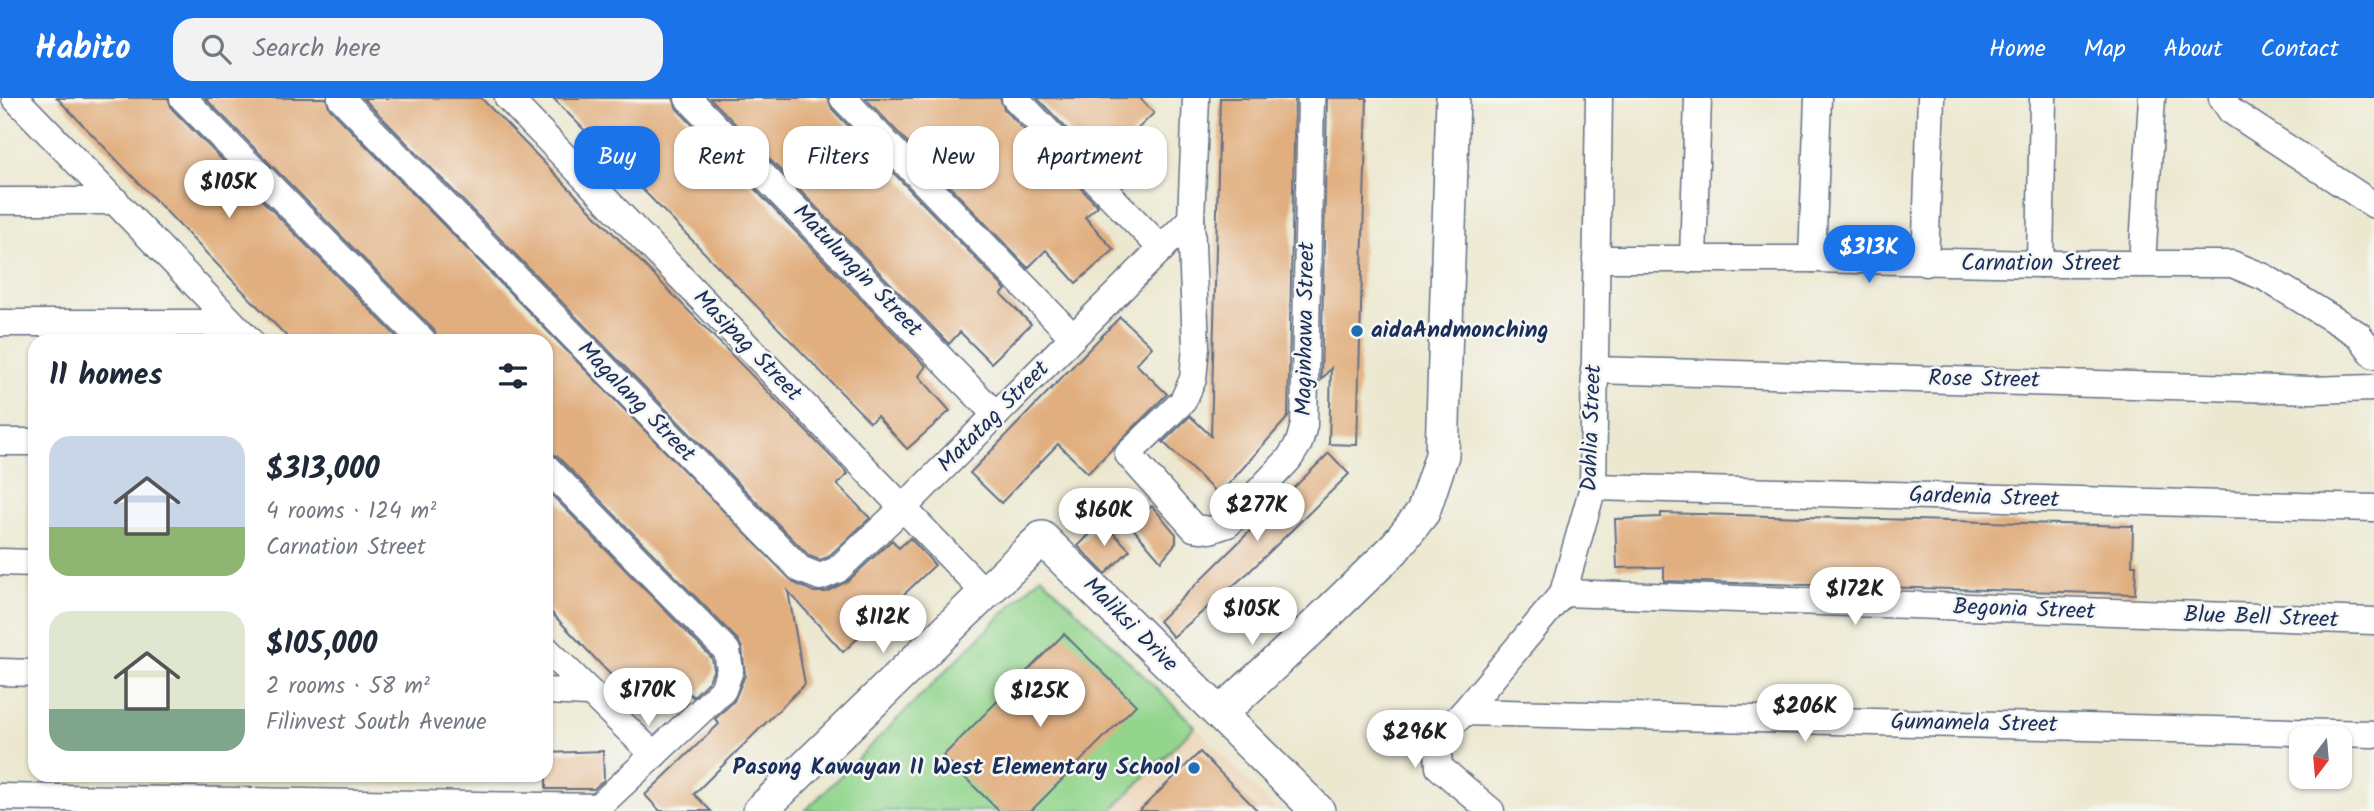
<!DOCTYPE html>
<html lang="en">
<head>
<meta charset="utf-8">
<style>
	:root { --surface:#fff; --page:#f2f2f3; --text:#1f2937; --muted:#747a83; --accent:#1a73e8 }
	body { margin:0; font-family:Kalam,sans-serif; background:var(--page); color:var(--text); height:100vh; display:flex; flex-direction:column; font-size:26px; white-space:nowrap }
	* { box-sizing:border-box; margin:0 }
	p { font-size:23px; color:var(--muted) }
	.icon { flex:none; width:38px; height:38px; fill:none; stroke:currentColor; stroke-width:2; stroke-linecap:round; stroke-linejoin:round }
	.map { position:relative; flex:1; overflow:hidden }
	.sheet { position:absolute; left:28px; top:236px; width:525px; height:448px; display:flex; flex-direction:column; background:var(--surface); border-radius:21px; box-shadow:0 2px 5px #0004 }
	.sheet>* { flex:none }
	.hud { position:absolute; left:574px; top:28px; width:665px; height:63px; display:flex; gap:14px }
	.needle { width:46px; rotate:196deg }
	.fabs { position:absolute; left:2289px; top:628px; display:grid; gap:14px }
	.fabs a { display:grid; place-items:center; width:63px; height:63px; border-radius:14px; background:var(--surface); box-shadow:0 2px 5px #0004; font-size:35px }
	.price { position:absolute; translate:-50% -60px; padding:0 16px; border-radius:24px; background:#fff; color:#222; font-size:23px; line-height:46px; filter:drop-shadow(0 2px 4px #0008) }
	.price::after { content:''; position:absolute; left:50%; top:42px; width:21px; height:16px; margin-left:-10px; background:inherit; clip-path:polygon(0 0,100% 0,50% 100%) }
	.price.on { background:var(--accent); color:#fff }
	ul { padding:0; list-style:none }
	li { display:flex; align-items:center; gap:21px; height:175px; padding:0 21px }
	li span { display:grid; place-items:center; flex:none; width:196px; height:140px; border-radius:21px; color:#555 }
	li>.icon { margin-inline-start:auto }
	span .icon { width:84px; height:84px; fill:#fffc; stroke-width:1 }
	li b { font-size:30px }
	h2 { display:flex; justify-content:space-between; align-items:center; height:84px; padding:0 21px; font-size:30px }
	.tag { padding:0 24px; border-radius:21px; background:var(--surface); box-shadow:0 2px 5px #0004; font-size:24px; line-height:63px }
	.tag.on { background:var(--accent); color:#fff }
	header { display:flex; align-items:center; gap:42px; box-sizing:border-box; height:98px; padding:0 35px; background:var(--accent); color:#fff }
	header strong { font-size:33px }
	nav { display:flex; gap:38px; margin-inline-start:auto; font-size:24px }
	.search { width:490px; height:63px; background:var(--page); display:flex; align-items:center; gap:18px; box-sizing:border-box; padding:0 24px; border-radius:21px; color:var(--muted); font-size:26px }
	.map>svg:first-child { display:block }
</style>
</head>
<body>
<header>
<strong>Habito</strong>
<div class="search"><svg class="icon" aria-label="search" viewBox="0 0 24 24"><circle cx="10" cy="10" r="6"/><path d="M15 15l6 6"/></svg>Search here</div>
<nav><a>Home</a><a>Map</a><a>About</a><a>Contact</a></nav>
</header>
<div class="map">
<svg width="2374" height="713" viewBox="0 0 2374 713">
	<rect width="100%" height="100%" fill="#f6f6f2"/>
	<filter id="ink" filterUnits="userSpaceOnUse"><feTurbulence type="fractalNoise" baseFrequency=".0143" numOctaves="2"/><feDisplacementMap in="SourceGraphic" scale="14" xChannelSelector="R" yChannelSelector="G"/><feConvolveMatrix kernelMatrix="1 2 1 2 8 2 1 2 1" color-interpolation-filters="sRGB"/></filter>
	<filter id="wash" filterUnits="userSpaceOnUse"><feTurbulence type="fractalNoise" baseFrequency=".00686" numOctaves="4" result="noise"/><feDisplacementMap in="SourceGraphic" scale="28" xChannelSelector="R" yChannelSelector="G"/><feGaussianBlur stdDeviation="1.57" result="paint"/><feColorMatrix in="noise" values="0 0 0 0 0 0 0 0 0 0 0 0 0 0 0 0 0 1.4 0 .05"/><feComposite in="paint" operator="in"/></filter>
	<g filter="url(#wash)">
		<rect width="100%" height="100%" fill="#ece8d0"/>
		<polygon fill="#edd7bb" points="1195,628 1276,713 1111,713"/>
		<polygon fill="#93d58d" stroke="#578276" stroke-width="2" points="1041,478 1195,628 1111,713 805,713"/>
		<g id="blocks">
			<g fill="#e1af7f">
				<polygon points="57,0 168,0 172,11 401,243 291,243"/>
				<polygon points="205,0 326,0 330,11 794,485 814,494 826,494 848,483 892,442 899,450 910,440 935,467 843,554 788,493 805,586 694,696 711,713 660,713 645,697 719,626 715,621 734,603 745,577 742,550 738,542 557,358 546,354 546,243 438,243 434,232"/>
				<polygon points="363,0 481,0 848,376 837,386 870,420 828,459 820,462 809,458"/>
				<polygon points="553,0 673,0 677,11 926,268 919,278 950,313 907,351 877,318 870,324"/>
				<polygon points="710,0 828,0 832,11 1006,192 1001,196 1031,226 991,265 960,234 949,246"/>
				<polygon points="865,0 1000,0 1004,11 1098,108 1085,119 1114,152 1076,185 1046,152 1028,170"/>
				<polygon points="1037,0 1140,0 1154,15 1124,44 1146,71 1123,89"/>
				<polygon points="1220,0 1295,0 1288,319 1219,397 1163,344 1190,318 1211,338"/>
				<polygon points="1327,0 1367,0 1357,347 1329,346 1331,270 1321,282"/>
				<polygon points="1120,219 1152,249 1136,266 1167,296 1088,375 1058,346 1001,405 970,375"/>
				<polygon points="1329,355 1349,376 1249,474 1173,539 1159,523"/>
				<polygon points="546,391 712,560 714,571 709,583 693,599 682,588 650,618 546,509"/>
				<polygon points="1152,408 1176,436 1176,445 1161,463 1130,427"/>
				<polygon points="1661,415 2133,428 2132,467 2136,467 2135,496 1664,483 1664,469 1617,470 1615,421 1661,419"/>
				<polygon points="1102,424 1130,452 1105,476 1078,448"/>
				<polygon points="1064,536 1136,607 1031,713 999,713 943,658"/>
				<polygon points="603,653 604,682 594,691 546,691 546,655"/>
				<polygon points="1200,654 1258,713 1139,713"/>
			</g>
		</g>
	</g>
	<g filter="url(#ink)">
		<use href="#blocks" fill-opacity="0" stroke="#647086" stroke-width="2"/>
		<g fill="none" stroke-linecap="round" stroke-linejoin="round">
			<g stroke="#647086" stroke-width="29">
				<g id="minor">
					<polyline points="15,0 250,243"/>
					<polyline points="183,0 423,243"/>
					<polyline points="341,0 800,471 820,479 837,472 903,410 1191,121"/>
					<polyline points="508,0 986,496"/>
					<polyline points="688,0 996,317"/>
					<polyline points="843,0 1073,239"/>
					<polyline points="1015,0 1162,151"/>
					<polyline points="1196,0 1191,121 1196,249 1193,281 1183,303 1128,356 1194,430 1210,432 1228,426 1289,361 1299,345 1304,327 1311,0"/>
					<polyline points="2222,0 2231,13 2374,107"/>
					<polyline points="0,103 116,103"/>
					<polyline points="1596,161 1812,161 2040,166 2232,166 2264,179 2359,237 2374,257"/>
					<polyline points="1693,161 1698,0"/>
					<polyline points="1812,161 1818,0"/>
					<polyline points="1925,165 1931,0"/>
					<polyline points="2040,166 2043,0"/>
					<polyline points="2142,166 2152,0"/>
					<polyline points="0,225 232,225"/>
					<polyline points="1594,272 2311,292 2374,290"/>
					<polyline points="0,344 35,344"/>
					<polyline points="546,369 727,553 730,572 723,592 598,709"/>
					<polyline points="1593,389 2374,410"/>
					<polyline points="0,464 35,465"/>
					<polyline points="1563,495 2374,523"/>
					<polyline points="546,551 654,657"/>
					<polyline points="0,574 35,575"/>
					<polyline points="546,593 588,595"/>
					<polyline points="1464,614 2374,636"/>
					<polyline points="0,699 598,709"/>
					<polyline points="1491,713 1439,669 1438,653 1443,636 1464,614 1563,495 1593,389 1599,0"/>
				</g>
			</g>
			<g stroke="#647086" stroke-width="36">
				<g id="tertiary">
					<polyline points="1220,616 1320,523 1393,452 1423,414 1442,357 1453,0"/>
					<polyline points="760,713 1042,440 1318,713"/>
				</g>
			</g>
			<use href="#minor" stroke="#fff" stroke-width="26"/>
			<use href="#tertiary" stroke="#fff" stroke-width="33"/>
		</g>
	</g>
	<g fill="#1f6fb2" stroke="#f6f6f2" stroke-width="2.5">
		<circle cx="1357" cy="233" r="7"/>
		<circle cx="1194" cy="670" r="7"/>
	</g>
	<g text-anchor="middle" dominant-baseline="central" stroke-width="5" stroke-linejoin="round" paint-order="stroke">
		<g font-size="23" fill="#1b2f5e" stroke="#f6f6f2">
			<text x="2041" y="166">Carnation Street</text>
			<text transform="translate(857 173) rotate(46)">Matulungin Street</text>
			<text transform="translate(1306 231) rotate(-89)">Maginhawa Street</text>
			<text transform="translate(747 248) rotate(46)">Masipag Street</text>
			<text transform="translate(1984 282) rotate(1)">Rose Street</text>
			<text transform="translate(636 304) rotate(46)">Magalang Street</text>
			<text transform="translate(994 319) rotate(-45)">Matatag Street</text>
			<text transform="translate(1592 330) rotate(-88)">Dahlia Street</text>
			<text transform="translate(1984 400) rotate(2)">Gardenia Street</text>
			<text transform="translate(2024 512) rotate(2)">Begonia Street</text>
			<text transform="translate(2261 520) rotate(2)">Blue Bell Street</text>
			<text transform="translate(1130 527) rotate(45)">Maliksi Drive</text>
			<text transform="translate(1974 626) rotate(1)">Gumamela Street</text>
		</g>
		<g font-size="23" font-weight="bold" fill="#1b2f5e" stroke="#f6f6f2" text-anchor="start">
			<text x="1371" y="233">aidaAndmonching</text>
			<text x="1180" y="670" text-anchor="end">Pasong Kawayan II West Elementary School</text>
		</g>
	</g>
</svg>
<div class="fabs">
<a><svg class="needle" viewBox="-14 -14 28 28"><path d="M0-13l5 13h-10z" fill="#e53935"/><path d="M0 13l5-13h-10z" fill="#747a83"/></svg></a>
</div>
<b class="price" style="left:229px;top:122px">$105K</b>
<b class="price on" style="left:1869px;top:187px">$313K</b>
<b class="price" style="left:1257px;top:445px">$277K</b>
<b class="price" style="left:1104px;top:450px">$160K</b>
<b class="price" style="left:1855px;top:529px">$172K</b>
<b class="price" style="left:1252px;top:549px">$105K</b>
<b class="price" style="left:883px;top:557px">$112K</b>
<b class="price" style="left:648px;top:630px">$170K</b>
<b class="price" style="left:1040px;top:631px">$125K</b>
<b class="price" style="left:1805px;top:646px">$206K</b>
<b class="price" style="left:1415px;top:672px">$296K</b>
<div class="hud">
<a class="tag on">Buy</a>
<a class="tag">Rent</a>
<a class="tag">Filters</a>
<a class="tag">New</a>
<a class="tag">Apartment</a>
</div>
<section class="sheet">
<h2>11 homes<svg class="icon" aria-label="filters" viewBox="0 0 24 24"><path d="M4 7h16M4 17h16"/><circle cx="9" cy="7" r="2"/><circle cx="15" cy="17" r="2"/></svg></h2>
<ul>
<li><span style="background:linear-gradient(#c9d6e8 65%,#8fb573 0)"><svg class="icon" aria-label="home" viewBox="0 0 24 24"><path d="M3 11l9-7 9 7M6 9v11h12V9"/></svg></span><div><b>$313,000</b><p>4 rooms · 124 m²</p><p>Carnation Street</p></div></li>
<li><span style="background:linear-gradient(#dfe7d0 70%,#7fa58c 0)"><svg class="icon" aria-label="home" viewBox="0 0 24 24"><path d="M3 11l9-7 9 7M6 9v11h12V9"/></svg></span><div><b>$105,000</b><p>2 rooms · 58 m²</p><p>Filinvest South Avenue</p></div></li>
</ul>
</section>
</div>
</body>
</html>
